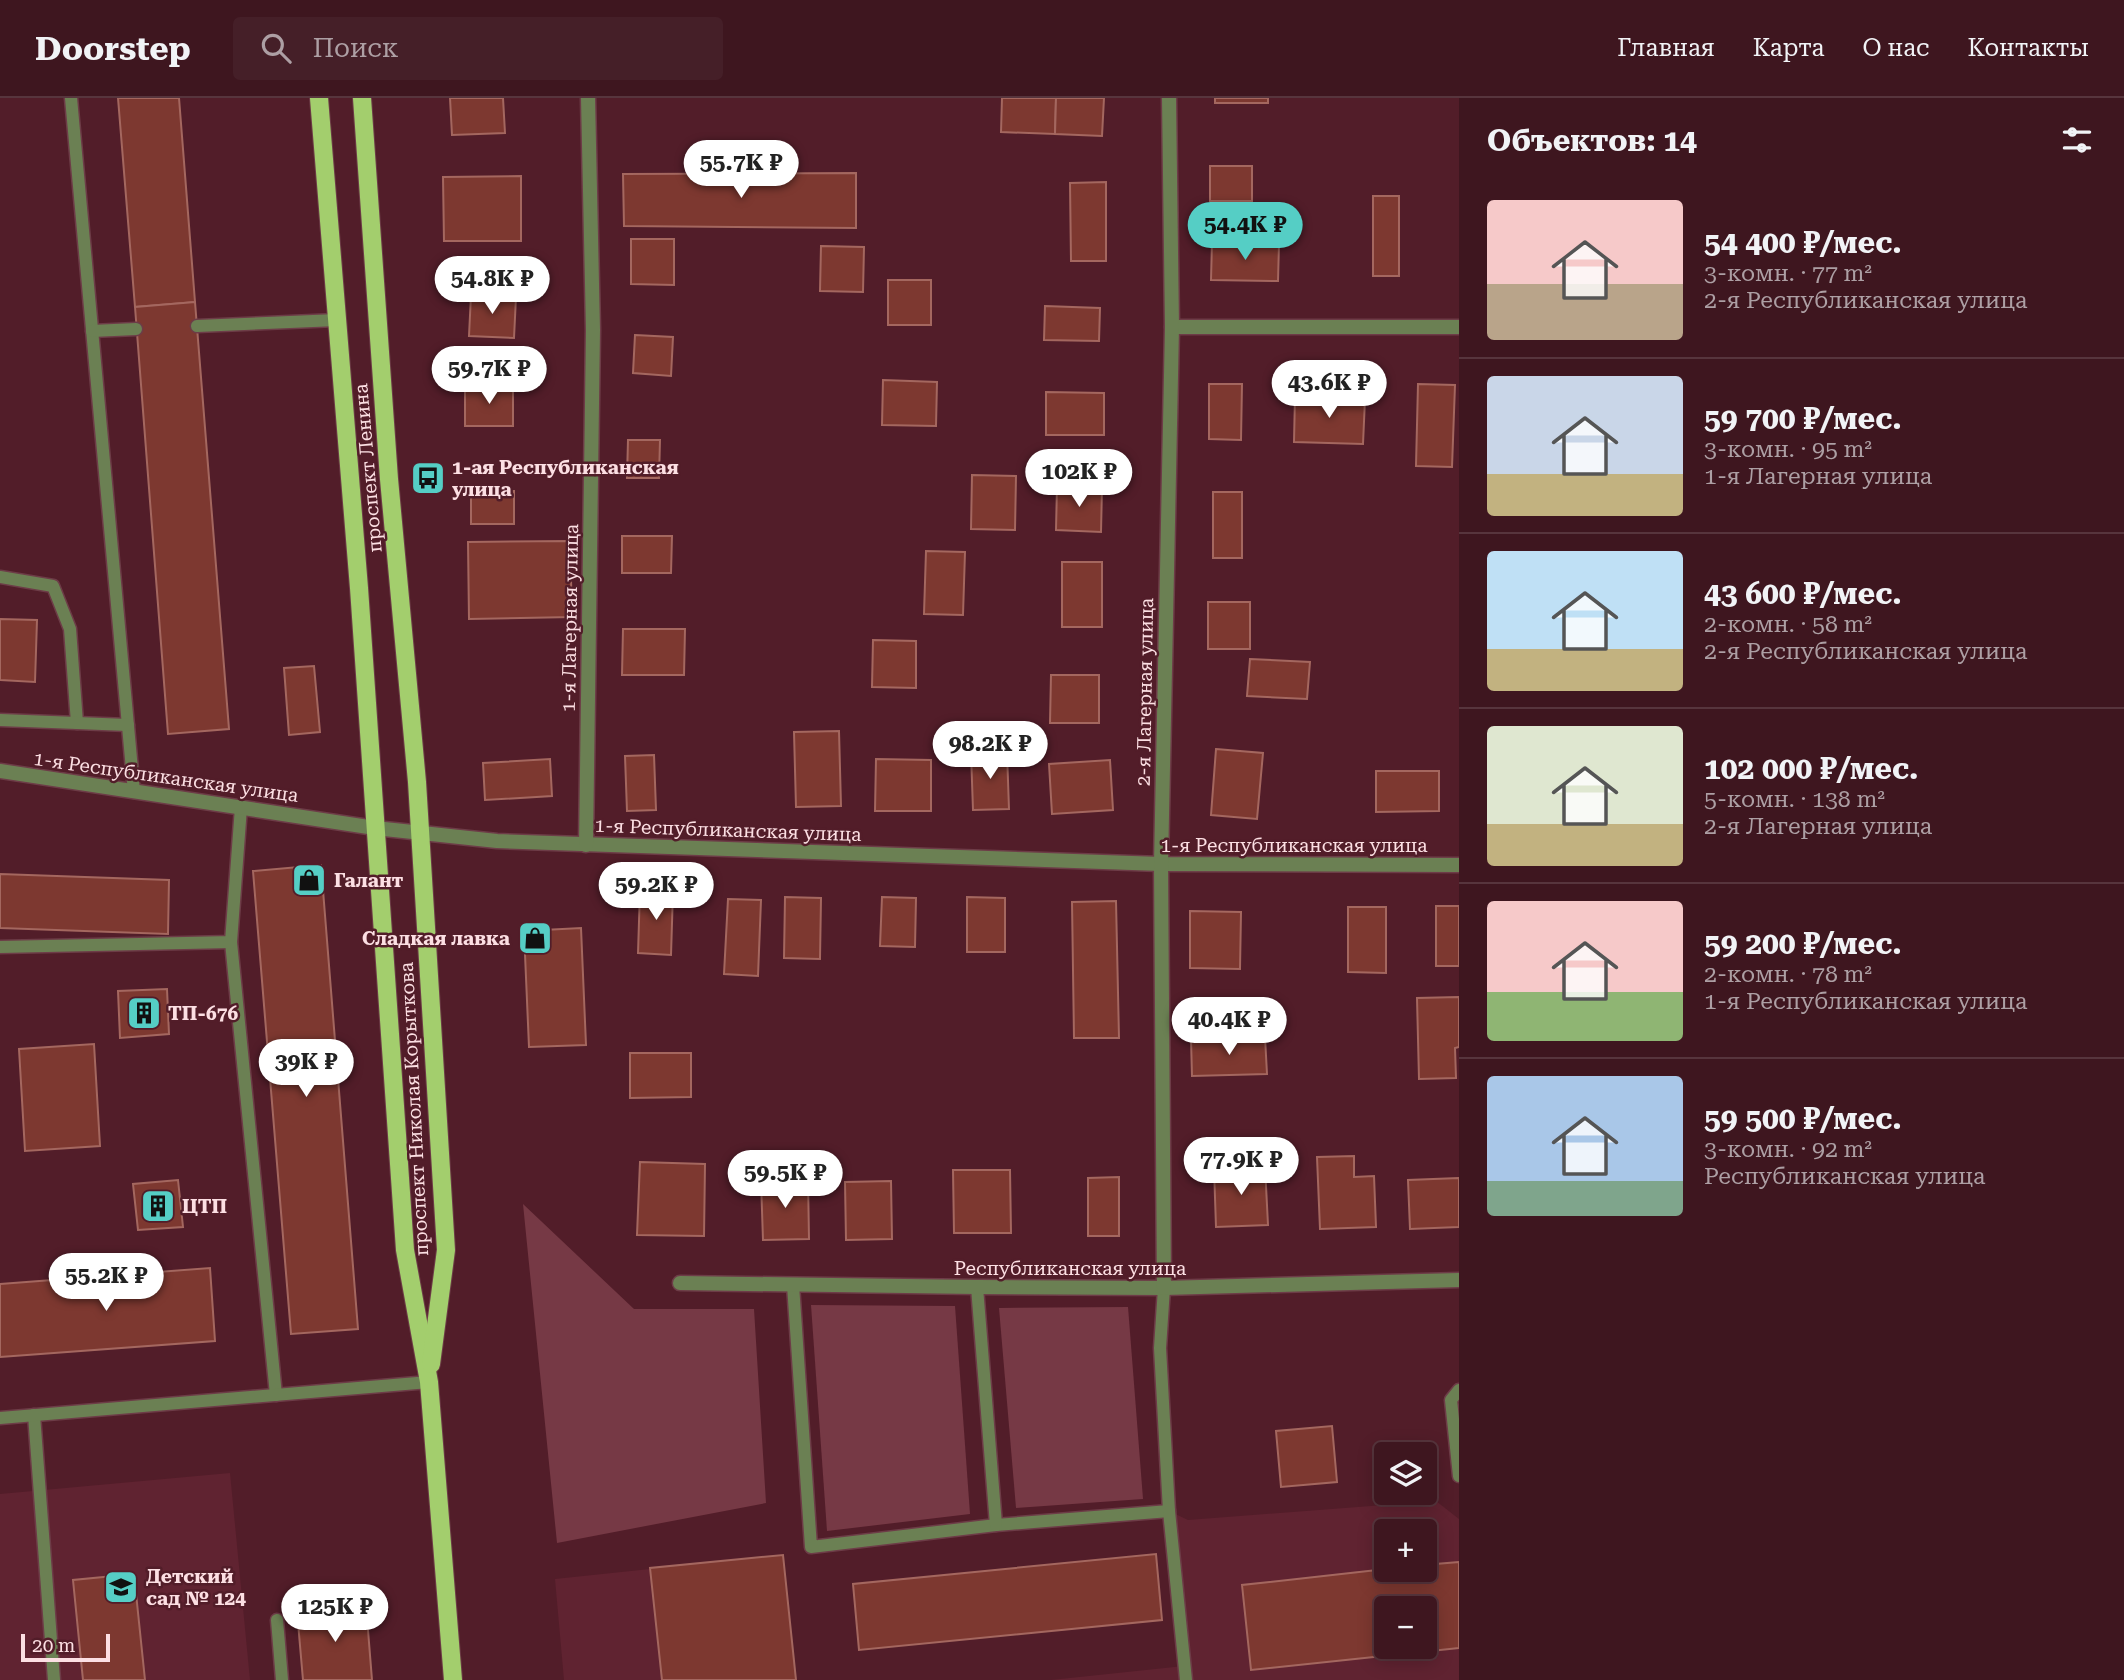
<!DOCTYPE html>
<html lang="ru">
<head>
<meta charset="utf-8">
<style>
	:root { --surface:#3e161f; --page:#451f28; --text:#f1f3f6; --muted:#ad9fa4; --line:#57353d; --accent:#55cec5 }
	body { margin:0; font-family:"Roboto Serif",serif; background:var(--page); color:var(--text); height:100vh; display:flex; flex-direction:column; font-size:26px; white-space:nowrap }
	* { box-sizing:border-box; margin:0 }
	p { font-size:23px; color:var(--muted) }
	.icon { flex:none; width:38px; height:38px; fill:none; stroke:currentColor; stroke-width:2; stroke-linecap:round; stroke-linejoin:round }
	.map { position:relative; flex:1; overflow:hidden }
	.sheet { display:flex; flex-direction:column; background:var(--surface); width:665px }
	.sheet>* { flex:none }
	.fabs { position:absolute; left:1374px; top:1344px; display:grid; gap:14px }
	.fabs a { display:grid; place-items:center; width:63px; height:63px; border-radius:7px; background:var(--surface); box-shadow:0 4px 18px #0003,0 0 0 2px var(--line); font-size:35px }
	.scale { position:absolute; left:21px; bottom:18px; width:89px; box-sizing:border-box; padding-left:7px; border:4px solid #fcdfe3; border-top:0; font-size:19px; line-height:24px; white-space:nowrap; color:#fcdfe3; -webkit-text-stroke:5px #521d29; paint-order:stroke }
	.price { position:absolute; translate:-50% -60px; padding:0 16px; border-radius:24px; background:#fff; color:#222; font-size:23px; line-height:46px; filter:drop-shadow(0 2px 4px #0008) }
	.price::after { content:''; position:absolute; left:50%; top:42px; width:21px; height:16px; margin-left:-10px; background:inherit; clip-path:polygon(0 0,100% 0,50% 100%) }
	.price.current { background:var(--accent); color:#111 }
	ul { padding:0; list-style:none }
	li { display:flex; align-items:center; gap:21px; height:175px; padding:0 28px }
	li+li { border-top:2px solid var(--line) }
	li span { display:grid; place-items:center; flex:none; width:196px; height:140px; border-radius:7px; color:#555 }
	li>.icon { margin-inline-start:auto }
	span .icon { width:84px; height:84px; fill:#fffc; stroke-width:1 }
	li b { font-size:30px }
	h2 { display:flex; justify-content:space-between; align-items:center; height:84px; padding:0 28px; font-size:30px }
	header { display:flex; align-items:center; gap:42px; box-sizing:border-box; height:98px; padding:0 35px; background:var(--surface); border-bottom:2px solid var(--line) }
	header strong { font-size:33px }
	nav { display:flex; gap:38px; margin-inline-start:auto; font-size:24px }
	.search { width:490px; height:63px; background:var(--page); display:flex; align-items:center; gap:18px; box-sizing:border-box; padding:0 24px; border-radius:7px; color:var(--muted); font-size:26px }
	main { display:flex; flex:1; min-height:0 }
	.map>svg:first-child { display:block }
</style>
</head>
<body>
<header>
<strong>Doorstep</strong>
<div class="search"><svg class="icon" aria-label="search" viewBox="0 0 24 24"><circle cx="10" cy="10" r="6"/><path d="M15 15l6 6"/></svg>Поиск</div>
<nav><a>Главная</a><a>Карта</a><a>О нас</a><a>Контакты</a></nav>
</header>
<main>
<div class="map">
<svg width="1459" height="1582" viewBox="0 0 1459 1582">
	<rect width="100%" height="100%" fill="#521d29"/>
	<g fill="#602331" fill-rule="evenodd">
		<polygon points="230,1375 250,1582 0,1582 0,1396"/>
		<path d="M1436,1403L1459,1421V1582H1051L1184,1568L1169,1413L1188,1422ZM1386,1433H1424V1472H1386ZM1386,1510H1424V1549H1386Z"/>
		<polygon points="783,1457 796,1582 564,1582 555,1481"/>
	</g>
	<g fill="#763945">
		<polygon points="523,1106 634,1211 754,1211 766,1405 557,1445"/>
		<polygon points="811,1207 955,1208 970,1416 827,1433"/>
		<polygon points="1128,1209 1143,1401 1016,1410 999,1210"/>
	</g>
	<g fill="#7d3830" stroke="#a4675f" stroke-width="2" fill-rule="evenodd">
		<polygon points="118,0 179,0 195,204 135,209"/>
		<polygon points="450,0 503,0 505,35 452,37"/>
		<polygon points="1002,0 1056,0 1055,36 1001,34"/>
		<polygon points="1056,0 1104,0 1102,38 1055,36"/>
		<rect x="1215" y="0" width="53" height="5"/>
		<rect x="1210" y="68" width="42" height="35"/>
		<polygon points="856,75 856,130 624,128 623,76"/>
		<polygon points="521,78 521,143 444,143 443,79"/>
		<polygon points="1106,84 1106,163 1071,163 1070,85"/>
		<rect x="1373" y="98" width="26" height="80"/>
		<polygon points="631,141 674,141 674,187 631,186"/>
		<polygon points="1212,144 1279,146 1278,183 1211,182"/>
		<polygon points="821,148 864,149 863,194 820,193"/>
		<rect x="888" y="182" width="43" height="45"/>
		<polygon points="471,197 516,199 514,240 469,238"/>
		<polygon points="195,204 229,631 168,636 135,209"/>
		<polygon points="1045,208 1100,210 1099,243 1044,242"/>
		<polygon points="635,237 673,239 671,278 633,275"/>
		<polygon points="883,282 937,284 936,328 882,327"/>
		<polygon points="1209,286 1242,286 1241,342 1209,341"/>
		<polygon points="1418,286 1455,287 1452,369 1416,368"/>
		<rect x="465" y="288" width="48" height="40"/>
		<polygon points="1046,294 1104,295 1104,337 1046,337"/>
		<polygon points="1295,298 1365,301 1363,346 1294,344"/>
		<polygon points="628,342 660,342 659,380 627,380"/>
		<polygon points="972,377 1016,378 1015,432 971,431"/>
		<polygon points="1057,388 1102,389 1101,434 1056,432"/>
		<rect x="471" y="393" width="43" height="33"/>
		<rect x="1213" y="394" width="29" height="66"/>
		<polygon points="622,438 672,438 671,475 622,475"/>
		<polygon points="570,443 572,519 469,521 468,444"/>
		<polygon points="926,453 965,454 963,517 924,516"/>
		<rect x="1062" y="464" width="40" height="65"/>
		<rect x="1208" y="504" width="42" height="47"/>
		<polygon points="0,521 37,522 35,584 0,582"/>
		<polygon points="623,531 685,531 684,577 622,577"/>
		<polygon points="873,542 916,543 916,590 872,589"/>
		<polygon points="1250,561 1310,564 1307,601 1247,598"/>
		<polygon points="314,568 320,634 289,637 284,570"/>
		<polygon points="1051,577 1099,577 1099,625 1050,625"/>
		<polygon points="839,633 841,708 796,709 794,634"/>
		<polygon points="1216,651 1263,655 1257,721 1211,717"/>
		<polygon points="1007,654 1009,711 973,712 971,655"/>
		<polygon points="654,657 656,712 627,713 625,658"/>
		<polygon points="550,661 552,698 485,702 483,665"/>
		<polygon points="876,661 931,662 931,713 875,713"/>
		<polygon points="1110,662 1113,712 1052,716 1049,666"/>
		<polygon points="1376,673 1439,673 1439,713 1376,714"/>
		<polygon points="321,767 358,1231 291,1236 253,773"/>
		<polygon points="0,776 169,782 168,836 0,830"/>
		<polygon points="640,792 673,793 671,857 638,855"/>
		<polygon points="785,799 821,800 820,861 784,860"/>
		<polygon points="882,799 916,800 915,849 880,848"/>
		<polygon points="967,799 1005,800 1005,854 967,854"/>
		<polygon points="728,801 761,802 758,878 724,876"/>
		<polygon points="1116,803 1119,940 1074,940 1072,804"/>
		<rect x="1436" y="808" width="23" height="60"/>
		<polygon points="1348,809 1386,809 1386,875 1348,874"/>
		<polygon points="1190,813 1241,814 1240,871 1190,870"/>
		<polygon points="581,830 586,947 529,949 524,833"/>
		<polygon points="167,891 169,936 120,940 118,893"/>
		<polygon points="1459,899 1459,949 1455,950 1456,980 1419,981 1417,900"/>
		<polygon points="1265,939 1267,976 1192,978 1191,941"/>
		<polygon points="94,946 100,1048 25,1053 19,951"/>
		<polygon points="630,955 691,955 691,999 630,1000"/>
		<polygon points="1354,1058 1354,1079 1374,1078 1376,1129 1320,1131 1317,1059"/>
		<polygon points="640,1064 705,1066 704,1138 637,1137"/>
		<polygon points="1265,1068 1268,1127 1216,1129 1214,1070"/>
		<polygon points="953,1072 1010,1072 1011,1135 954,1135"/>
		<polygon points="1119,1079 1119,1138 1088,1138 1088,1080"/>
		<polygon points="1459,1080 1459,1129 1410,1131 1408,1082"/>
		<polygon points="808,1081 809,1141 763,1142 761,1083"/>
		<polygon points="178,1082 183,1129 138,1132 133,1086"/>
		<polygon points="891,1083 892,1141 846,1142 845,1084"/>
		<polygon points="210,1170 215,1243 0,1259 0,1186"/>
		<polygon points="1332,1328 1337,1384 1281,1389 1276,1333"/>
		<polygon points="1156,1456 1162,1522 859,1552 853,1486"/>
		<polygon points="783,1457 796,1582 662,1582 650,1470"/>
		<path d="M1459,1464V1550L1251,1572L1242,1487L1386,1471L1424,1472V1467ZM1386,1510H1424V1549H1386Z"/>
		<polygon points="134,1476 145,1582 83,1582 73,1482"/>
		<polygon points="366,1507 372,1582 303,1582 297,1513"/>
	</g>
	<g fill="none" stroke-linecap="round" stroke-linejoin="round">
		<g stroke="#6d3c47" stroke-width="15">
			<g id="lane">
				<polyline points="71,0 134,694"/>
				<polyline points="197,228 337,222"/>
				<polyline points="92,233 136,231"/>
				<polyline points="0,479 53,488 70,531 77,625"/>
				<polyline points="0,622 128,627"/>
				<polyline points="231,844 276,1297"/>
				<polyline points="0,849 231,844 241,709"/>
				<polyline points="793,1187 811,1449 996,1427 1169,1413"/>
				<polyline points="977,1189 996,1427"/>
				<polyline points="1164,1190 1160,1250 1169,1413 1186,1582"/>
				<polyline points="1459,1292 1451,1302 1459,1378"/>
				<polyline points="34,1317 54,1582"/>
				<polyline points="0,1320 429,1284"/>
				<polyline points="277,1522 282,1582"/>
			</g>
		</g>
		<g stroke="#6d3c47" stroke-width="17">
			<g id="street">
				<polyline points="1172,229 1459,229"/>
				<polyline points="0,673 375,730 497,743 1161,766 1459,767"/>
				<polyline points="586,747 593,232 588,0"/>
				<polyline points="680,1185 977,1189 1164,1190 1459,1182"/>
				<polyline points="1164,1190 1161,766 1172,229 1169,0"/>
			</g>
		</g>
		<g stroke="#6d3c47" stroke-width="20">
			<g id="primary">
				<polyline points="319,0 359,490 405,1152 429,1284 453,1582"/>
				<polyline points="362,0 389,381 417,684 446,1152 431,1266"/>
			</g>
		</g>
		<use href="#lane" stroke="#6b8053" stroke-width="12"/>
		<use href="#street" stroke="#6b8053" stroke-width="14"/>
		<use href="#primary" stroke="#a3ce6d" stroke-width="18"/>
	</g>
	<defs>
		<g id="bus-square" transform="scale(1.75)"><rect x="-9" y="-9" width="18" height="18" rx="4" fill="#55cec5" stroke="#521d29"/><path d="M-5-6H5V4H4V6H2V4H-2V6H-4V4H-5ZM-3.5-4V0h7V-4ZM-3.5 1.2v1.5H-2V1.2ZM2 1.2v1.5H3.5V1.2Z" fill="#111"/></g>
		<g id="shop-square" transform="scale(1.75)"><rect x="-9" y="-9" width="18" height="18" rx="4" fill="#55cec5" stroke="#521d29"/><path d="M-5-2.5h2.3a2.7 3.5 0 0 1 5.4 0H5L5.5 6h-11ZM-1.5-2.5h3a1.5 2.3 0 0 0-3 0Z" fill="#111"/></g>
		<g id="building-square" transform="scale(1.75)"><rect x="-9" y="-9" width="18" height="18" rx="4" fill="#55cec5" stroke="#521d29"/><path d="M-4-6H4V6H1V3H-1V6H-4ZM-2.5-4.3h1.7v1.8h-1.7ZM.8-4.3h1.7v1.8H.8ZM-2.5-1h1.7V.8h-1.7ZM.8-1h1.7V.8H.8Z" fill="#111"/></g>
		<g id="school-square" transform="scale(1.75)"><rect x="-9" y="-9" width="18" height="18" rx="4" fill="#55cec5" stroke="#521d29"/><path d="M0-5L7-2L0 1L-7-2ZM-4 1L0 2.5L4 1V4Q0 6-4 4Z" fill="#111"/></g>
	</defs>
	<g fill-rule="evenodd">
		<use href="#bus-square" x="428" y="380"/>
		<use href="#shop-square" x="309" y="782"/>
		<use href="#shop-square" x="535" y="840"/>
		<use href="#building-square" x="144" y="915"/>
		<use href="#building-square" x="158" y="1108"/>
		<use href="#school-square" x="121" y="1489"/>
	</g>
	<g text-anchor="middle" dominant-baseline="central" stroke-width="5" stroke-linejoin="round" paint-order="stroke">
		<g font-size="19" font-weight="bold" fill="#fcdfe3" stroke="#521d29" text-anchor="start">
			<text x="452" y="369">1-ая Республиканская<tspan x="452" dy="22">улица</tspan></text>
			<text x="334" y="782">Галант</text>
			<text x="510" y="840" text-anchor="end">Сладкая лавка</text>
			<text x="168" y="915">ТП-676</text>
			<text x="182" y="1108">ЦТП</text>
			<text x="146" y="1478">Детский<tspan x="146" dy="22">сад № 124</tspan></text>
		</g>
		<g font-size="19" fill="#fcdfe3" stroke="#521d29">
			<text transform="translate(368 370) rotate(-95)">проспект Ленина</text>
			<text transform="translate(570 520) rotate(-89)">1-я Лагерная улица</text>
			<text transform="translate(1145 594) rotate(-89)">2-я Лагерная улица</text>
			<text transform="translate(166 679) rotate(8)">1-я Республиканская улица</text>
			<text transform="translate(728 732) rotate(2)">1-я Республиканская улица</text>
			<text x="1294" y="747">1-я Республиканская улица</text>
			<text transform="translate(414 1011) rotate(-93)">проспект Николая Корыткова</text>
			<text x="1070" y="1170">Республиканская улица</text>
		</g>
	</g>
</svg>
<div class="fabs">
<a><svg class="icon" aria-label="layers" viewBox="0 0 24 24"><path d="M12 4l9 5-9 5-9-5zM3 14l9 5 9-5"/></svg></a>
<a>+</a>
<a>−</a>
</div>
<div class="scale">20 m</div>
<b class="price" style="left:741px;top:102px">55.7K ₽</b>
<b class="price current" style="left:1245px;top:164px">54.4K ₽</b>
<b class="price" style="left:492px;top:218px">54.8K ₽</b>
<b class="price" style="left:489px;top:308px">59.7K ₽</b>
<b class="price" style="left:1329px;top:322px">43.6K ₽</b>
<b class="price" style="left:1079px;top:411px">102K ₽</b>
<b class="price" style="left:990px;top:683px">98.2K ₽</b>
<b class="price" style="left:656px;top:824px">59.2K ₽</b>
<b class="price" style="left:1229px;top:959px">40.4K ₽</b>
<b class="price" style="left:306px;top:1001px">39K ₽</b>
<b class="price" style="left:1241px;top:1099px">77.9K ₽</b>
<b class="price" style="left:785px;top:1112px">59.5K ₽</b>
<b class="price" style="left:106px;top:1215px">55.2K ₽</b>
<b class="price" style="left:335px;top:1546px">125K ₽</b>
</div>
<section class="sheet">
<h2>Объектов: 14<svg class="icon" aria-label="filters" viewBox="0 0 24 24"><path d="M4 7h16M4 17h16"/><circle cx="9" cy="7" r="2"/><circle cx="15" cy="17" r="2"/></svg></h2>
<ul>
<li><span style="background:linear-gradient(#f6c9c9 60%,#b9a48a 0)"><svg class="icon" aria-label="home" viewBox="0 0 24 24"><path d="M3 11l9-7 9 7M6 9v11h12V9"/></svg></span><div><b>54 400 ₽/мес.</b><p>3-комн. · 77 m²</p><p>2-я Республиканская улица</p></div></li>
<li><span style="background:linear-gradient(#c9d6e8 70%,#c2b280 0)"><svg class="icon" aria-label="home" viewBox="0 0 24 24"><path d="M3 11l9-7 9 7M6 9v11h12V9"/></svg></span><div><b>59 700 ₽/мес.</b><p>3-комн. · 95 m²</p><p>1-я Лагерная улица</p></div></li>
<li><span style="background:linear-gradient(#bfe0f5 70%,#c2b280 0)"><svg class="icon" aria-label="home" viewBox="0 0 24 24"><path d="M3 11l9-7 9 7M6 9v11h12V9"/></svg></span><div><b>43 600 ₽/мес.</b><p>2-комн. · 58 m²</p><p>2-я Республиканская улица</p></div></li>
<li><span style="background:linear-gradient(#dfe7d0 70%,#c2b280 0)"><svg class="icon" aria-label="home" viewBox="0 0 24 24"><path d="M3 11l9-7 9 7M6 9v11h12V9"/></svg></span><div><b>102 000 ₽/мес.</b><p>5-комн. · 138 m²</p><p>2-я Лагерная улица</p></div></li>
<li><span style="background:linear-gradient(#f6c9c9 65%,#8fb573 0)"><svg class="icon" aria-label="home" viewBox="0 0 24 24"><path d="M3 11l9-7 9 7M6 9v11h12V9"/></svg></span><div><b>59 200 ₽/мес.</b><p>2-комн. · 78 m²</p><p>1-я Республиканская улица</p></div></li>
<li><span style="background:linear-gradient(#a9c7e8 75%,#7fa58c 0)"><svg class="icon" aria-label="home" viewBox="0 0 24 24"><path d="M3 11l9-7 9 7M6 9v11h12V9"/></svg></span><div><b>59 500 ₽/мес.</b><p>3-комн. · 92 m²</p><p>Республиканская улица</p></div></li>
</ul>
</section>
</main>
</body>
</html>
